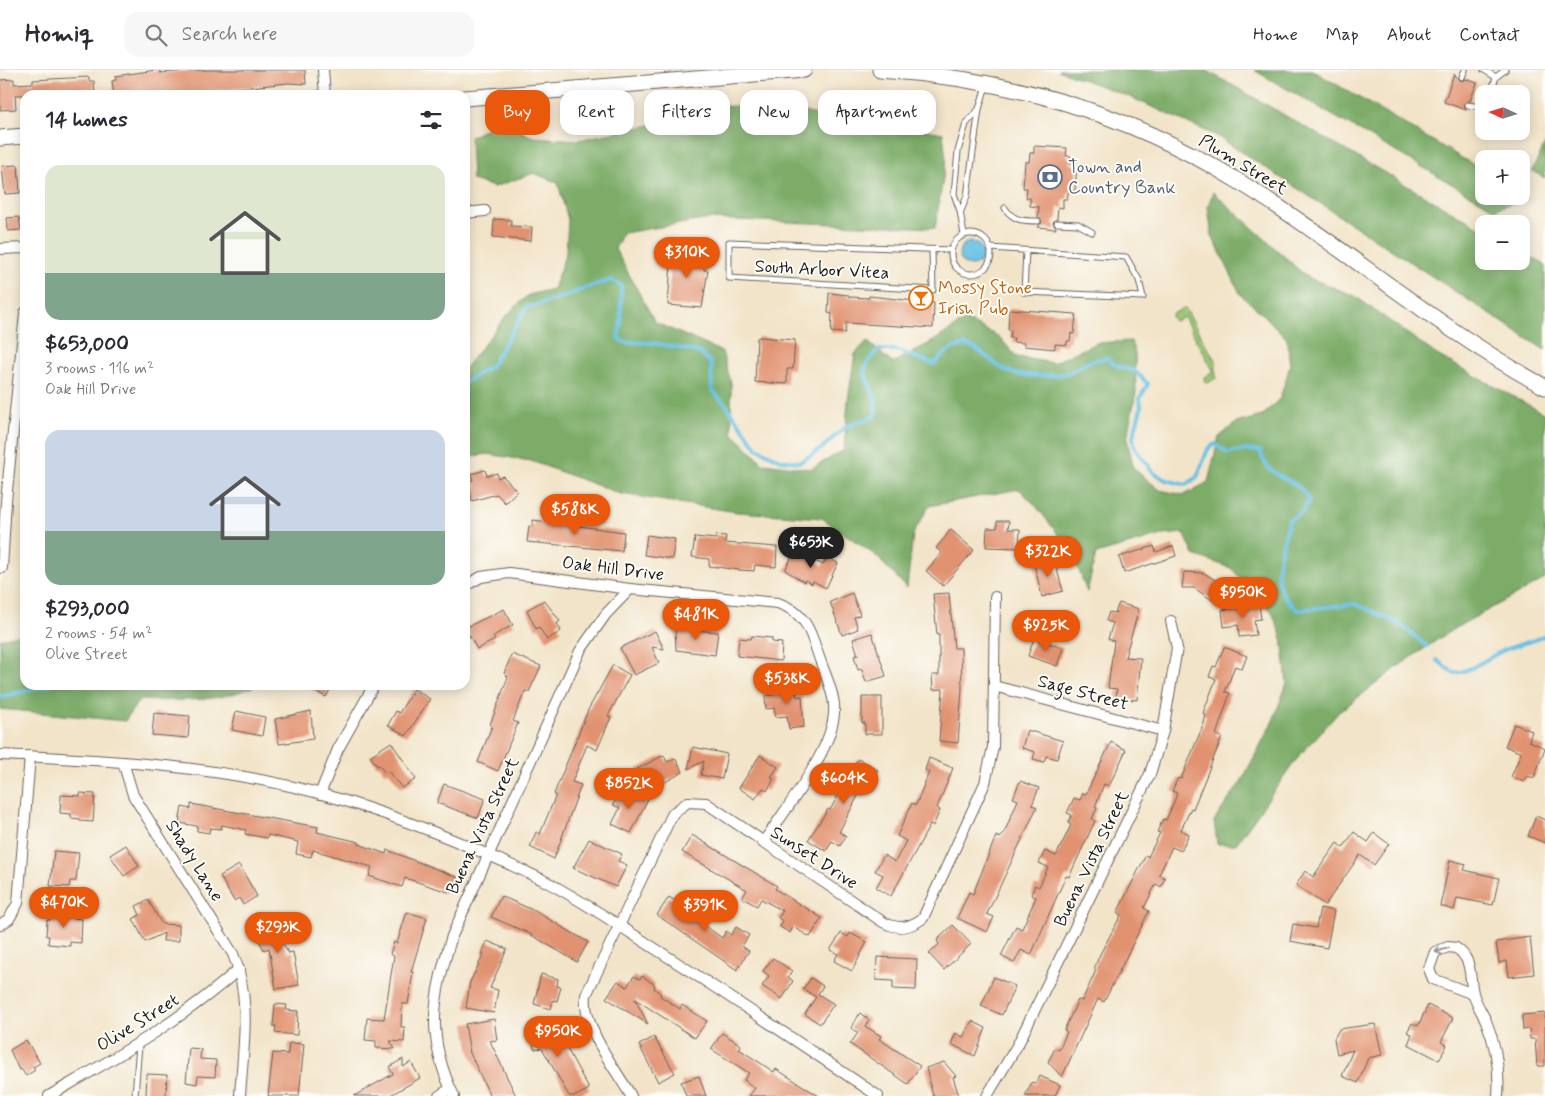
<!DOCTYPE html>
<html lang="en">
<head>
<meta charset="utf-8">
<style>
	:root { --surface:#fff; --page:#f7f7f7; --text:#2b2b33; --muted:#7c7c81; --line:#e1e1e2; --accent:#ea580c }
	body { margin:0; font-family:Mynerve,sans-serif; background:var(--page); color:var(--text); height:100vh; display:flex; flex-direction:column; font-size:19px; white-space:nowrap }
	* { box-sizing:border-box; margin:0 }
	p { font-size:16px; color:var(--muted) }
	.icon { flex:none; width:28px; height:28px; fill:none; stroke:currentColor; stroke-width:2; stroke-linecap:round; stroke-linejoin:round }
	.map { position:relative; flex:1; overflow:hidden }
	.panel { position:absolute; left:20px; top:20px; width:450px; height:600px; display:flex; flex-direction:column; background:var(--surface); border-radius:15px; box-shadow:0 2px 12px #0003 }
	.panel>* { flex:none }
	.banner { position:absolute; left:485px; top:20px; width:475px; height:45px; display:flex; gap:10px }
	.needle { width:32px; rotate:274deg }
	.fabs { position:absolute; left:1475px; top:15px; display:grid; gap:10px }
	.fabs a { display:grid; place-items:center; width:55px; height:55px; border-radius:10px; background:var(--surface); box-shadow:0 2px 12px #0003; font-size:25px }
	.price { position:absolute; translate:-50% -42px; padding:0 11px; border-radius:18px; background:var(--accent); color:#fff; font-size:16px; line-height:32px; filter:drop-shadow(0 1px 2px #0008) }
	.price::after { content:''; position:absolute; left:50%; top:30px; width:15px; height:11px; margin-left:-8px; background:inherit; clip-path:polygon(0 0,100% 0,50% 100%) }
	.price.current { background:#222; color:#fff }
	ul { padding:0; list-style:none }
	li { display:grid; align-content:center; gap:10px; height:265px; padding:0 25px }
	li span { display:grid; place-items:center; height:155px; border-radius:15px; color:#555 }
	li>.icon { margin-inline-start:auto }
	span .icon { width:90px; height:90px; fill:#fffc; stroke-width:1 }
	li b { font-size:21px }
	h2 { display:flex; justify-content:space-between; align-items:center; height:60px; padding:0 25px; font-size:21px }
	.tag { padding:0 18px; border-radius:15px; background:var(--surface); box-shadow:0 2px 12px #0003; font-size:18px; line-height:45px }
	.tag.current { background:var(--accent); color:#fff }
	header { display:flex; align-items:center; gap:30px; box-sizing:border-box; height:70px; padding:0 25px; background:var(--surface); border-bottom:1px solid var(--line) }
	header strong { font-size:24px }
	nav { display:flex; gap:28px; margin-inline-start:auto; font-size:18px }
	.search { width:350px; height:45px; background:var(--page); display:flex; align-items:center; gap:12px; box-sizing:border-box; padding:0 18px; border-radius:15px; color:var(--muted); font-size:19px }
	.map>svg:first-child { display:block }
</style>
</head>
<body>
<header>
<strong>Homiq</strong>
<div class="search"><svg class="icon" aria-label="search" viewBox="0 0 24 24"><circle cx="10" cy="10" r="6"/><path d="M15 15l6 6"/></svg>Search here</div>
<nav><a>Home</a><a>Map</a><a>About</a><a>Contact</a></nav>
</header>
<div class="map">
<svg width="1545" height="1026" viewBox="0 0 1545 1026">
	<rect width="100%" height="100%" fill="#fdfcf7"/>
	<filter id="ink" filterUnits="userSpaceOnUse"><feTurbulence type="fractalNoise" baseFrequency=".02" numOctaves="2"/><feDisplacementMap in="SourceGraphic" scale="10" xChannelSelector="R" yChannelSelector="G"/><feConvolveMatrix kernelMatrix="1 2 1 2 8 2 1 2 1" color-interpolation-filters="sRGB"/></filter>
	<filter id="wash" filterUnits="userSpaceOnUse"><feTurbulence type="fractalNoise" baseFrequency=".0096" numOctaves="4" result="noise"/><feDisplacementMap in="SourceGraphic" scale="20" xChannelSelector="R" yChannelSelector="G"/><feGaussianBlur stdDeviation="1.12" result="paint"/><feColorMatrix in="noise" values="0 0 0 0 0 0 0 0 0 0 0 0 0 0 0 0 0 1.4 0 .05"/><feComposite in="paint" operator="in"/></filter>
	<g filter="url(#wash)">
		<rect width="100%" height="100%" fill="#f2e4c9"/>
		<polygon fill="#9bc877" stroke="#5c724a" points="1185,238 1216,292 1216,308 1208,313 1205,311 1205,307 1214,302 1184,247 1174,251 1171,247 1172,244"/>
		<g fill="#7cac68" stroke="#4c6442">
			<polygon points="1058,0 1206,0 1484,160 1484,191 1521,191 1521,181 1545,195 1545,280 1217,66 1130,27"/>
			<polygon points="1254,0 1312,0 1484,101 1484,126 1521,126 1521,124 1528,128 1495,139"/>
			<polygon points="776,35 837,50 915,58 943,63 946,90 935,158 710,149 623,163 615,179 655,252 722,282 731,313 732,363 763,393 811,399 844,380 848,330 855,284 867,271 892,293 930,273 966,250 998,266 1017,287 1053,293 1096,273 1131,271 1135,284 1136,322 1127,369 1134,399 1160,420 1184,425 1208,412 1219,367 1236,353 1262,346 1280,328 1290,296 1287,269 1265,246 1241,225 1212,166 1208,137 1213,122 1307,207 1355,226 1437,285 1545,344 1545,509 1455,558 1403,593 1339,642 1299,686 1236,774 1217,774 1214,751 1241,712 1273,651 1287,613 1282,568 1272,542 1231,498 1194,485 1184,463 1162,465 1096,484 1087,522 1072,482 1036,436 1019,419 929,436 913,464 907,518 875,485 822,448 737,442 621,424 531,391 488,384 465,387 465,298 506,246 528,225 553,219 566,183 568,150 558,113 534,103 494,117 472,110 470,67 499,52 533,67 578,70 646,56 702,37"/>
			<polygon points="1545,74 1545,108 1532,101"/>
			<path d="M25,563V615H257C219,633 180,630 139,630L125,651L0,639V569Z"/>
		</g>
		<circle fill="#67c1e4" stroke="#426e80" cx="971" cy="184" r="12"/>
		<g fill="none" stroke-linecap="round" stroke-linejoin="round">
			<g stroke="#67c1e4" stroke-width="4">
				<path d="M465,312L491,296L527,237C556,232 582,218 611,210L621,215V253L618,268L624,272L654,273L699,282L711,293L712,320L727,336L757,378L781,390L800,392L821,379L845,357L875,346L876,331L864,302L869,290L878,280H896L934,294C974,251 980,295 1016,304C1025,306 1053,306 1063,304C1071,303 1079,296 1087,293C1093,290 1100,289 1106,288L1117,296L1135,301L1148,314L1140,328L1141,338L1133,367L1135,379L1154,403L1166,410L1186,415L1197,407L1208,379L1215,374L1228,383L1247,380L1260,381C1268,413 1299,405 1309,431L1302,442L1289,450C1281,484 1264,517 1298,540L1355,534L1398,553L1427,576"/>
				<path d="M1437,590L1453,603C1472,602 1489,586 1507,579C1519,574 1533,571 1545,566"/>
				<polyline points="0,627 51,615"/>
			</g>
		</g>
		<g id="blocks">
			<g fill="#e1926f">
				<polygon points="156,0 160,0 160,3 201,0 305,0 306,14 288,13 175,25 114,25 112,11 116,10 115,6"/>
				<polygon points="1454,4 1461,11 1466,9 1477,13 1470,31 1464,34 1466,40 1444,32"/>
				<polygon points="89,7 89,11 94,11 95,25 15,25 16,39 0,40 0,10 14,9 14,14 33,13 33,10"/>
				<polygon points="1034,76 1067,78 1066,86 1071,86 1070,94 1077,96 1075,120 1068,123 1067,129 1063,129 1063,138 1058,137 1057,149 1053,152 1056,159 1038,157 1042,152 1038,147 1039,137 1030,136 1030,128 1026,128 1027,118 1023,118 1025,92 1029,92 1030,83 1034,83"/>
				<polygon points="18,95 20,123 5,124 2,96"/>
				<polygon points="19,147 21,160 8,161 7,148"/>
				<polygon points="494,149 511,150 511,156 532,157 531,171 493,167"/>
				<polygon points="672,179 705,181 704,200 708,200 702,238 668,235"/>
				<polygon points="829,223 849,225 849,227 869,228 869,226 934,233 933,258 846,253 845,263 831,262 832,244 828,243"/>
				<polygon points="1009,239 1076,244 1074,264 1071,263 1070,271 1067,271 1067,275 1055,274 1055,279 1024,276 1024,273 1013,272 1014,268 1010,268 1011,260 1008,260"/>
				<polygon points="760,267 795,270 793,299 787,299 787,314 755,312 757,268"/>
				<polygon points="485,400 487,406 497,403 498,408 503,406 517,421 505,433 497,424 472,431 469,411 473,410 471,404"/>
				<polygon points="533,450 624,462 622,481 527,472 529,456 533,457"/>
				<polygon points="997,451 1009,451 1008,459 1020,459 1019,478 986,477 987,458 997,458"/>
				<polygon points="951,460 974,480 943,516 926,501 942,483 936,478"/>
				<polygon points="647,465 675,469 672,489 644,485"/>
				<polygon points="716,465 726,466 725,473 777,477 776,497 755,495 754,501 739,500 709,496 709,489 692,487 695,467 716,469"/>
				<polygon points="1154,476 1156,482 1173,476 1176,486 1124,503 1119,487"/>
				<polygon points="795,481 823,495 827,487 838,493 826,518 813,511 812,514 805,510 804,512 785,500"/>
				<polygon points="1054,489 1063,521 1042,527 1034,494"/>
				<polygon points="1184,502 1204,503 1225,516 1215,532 1194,518 1182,518"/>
				<polygon points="852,523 860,545 854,547 858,559 842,565 830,532"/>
				<polygon points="949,523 954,578 961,578 962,619 958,673 939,671 943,619 933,620 932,605 939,605 939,565 937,565 933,524"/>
				<polygon points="544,530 560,551 557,553 561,561 547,570 539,557 536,559 527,540"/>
				<polygon points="1119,533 1139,539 1125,587 1141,588 1137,630 1116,628 1117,619 1108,618 1114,571 1108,569 1113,553 1106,551 1109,542 1115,543"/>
				<polygon points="1259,534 1261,549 1254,550 1256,565 1239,567 1238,555 1224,557 1222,540"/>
				<polygon points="504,539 513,555 493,566 495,570 477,579 465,558"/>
				<polygon points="675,555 690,557 690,560 718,562 715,585 676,580"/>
				<polygon points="655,561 664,579 652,577 659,593 634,605 620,578"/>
				<polygon points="872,563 886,606 866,612 862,599 858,600 854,586 858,585 853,569"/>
				<polygon points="752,566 772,568 772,572 782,573 781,591 737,586 739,568 751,569"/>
				<polygon points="1034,568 1063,578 1057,596 1028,586"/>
				<polygon points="1224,577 1247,586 1242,599 1235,596 1225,622 1230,623 1216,665 1222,667 1193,739 1191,738 1181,760 1189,764 1181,781 1172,777 1159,805 1165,808 1161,817 1156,814 1144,838 1149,841 1104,932 1098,929 1062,1007 1048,992 1055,978 1059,980 1067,962 1064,960 1078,930 1082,931 1096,900 1094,899 1100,884 1121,845 1117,843 1146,785 1148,787 1160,763 1157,762 1163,749 1166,750 1174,732 1177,723 1172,721 1178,708 1181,709 1204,653 1206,645 1203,643 1216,609 1209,607 1213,596 1216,597"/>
				<polygon points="512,584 541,596 529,622 525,621 513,651 518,653 498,701 478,692 492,656 490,655 508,607 504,603"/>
				<polygon points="613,595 630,605 608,646 611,647 597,680 587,675 572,712 581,715 554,789 530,777 536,762 540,764 556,725 554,724 588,640"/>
				<polygon points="795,614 797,627 802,626 804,657 789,659 787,646 776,647 774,638 766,639 765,626 773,625 772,617"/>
				<polygon points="303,615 333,615 326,627"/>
				<polygon points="414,619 430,629 406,666 388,655 396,641 399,643"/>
				<polygon points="862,627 882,627 882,664 865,664 865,653 862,653"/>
				<polygon points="236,641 265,647 262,666 232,660"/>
				<polygon points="311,641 313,669 279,674 275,649"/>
				<polygon points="154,643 190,646 188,668 152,665"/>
				<polygon points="1514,654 1532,661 1529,671 1545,678 1534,708 1527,706 1524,712 1511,707 1521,683 1505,676"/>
				<polygon points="1027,660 1063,671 1057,689 1046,686 1044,692 1033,689 1035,682 1022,678"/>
				<polygon points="391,672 416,709 402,718 388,701 385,703 379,695 377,696 370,686"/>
				<polygon points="1111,672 1126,680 1109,716 1104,714 1095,737 1097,738 1092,749 1095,751 1069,807 1066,806 1031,885 1021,880 1014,893 1001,886 1016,856 1022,859 1036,827 1031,825 1035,815 1039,817 1048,797 1039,793 1045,781 1056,786 1071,755 1068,753 1072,745 1067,743 1074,728 1080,730 1083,723 1086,724"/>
				<polygon points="693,677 727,684 722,709 701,705 704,691 688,699"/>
				<polygon points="664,685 667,692 675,688 683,702 649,721 637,699"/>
				<polygon points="760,685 778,697 771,707 774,709 767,721 763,718 755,729 739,718"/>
				<polygon points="929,688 953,698 937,738 940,740 933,756 930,755 891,826 876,818 883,805 875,801 884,785 895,792 906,771 897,766 912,733 916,735 929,702 925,700"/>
				<polygon points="858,689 878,700 873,708 878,711 872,722 866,719 862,726 859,724 839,762 846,766 840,776 832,771 826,781 808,770 828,739 830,740 845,713 843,711"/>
				<polygon points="1020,711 1039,718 1032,735 1037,737 987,844 994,847 987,862 957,848 969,822 973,824 996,766 1000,768 1004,763 1018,730 1013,728"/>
				<polygon points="444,714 485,729 478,748 437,733"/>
				<polygon points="631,718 649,727 631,763 612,754 620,738 613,735 618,725 625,728"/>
				<polygon points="80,723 95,724 93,752 80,751 80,749 71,748 71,744 60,743 61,725 80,726"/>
				<polygon points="191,734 318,757 317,762 359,772 359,774 386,784 387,780 457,807 451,823 405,808 402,817 369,806 372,797 313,780 311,787 296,784 298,772 268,765 267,768 245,764 246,760 222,755 221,759 210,758 209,763 197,761 197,756 179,753 182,737 191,739"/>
				<polygon points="1536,746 1545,750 1545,773 1528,766"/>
				<polygon points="1354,762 1368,772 1374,763 1389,774 1374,795 1360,785 1325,835 1296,815 1305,801 1313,807 1337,773 1343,778"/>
				<polygon points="692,765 777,816 775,819 822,848 810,867 793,857 790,863 780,857 783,851 778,848 783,841 761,829 757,836 742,828 747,820 682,782"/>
				<polygon points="589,769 622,784 618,791 627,795 616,817 573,798"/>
				<polygon points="126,775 139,796 124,806 110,785"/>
				<polygon points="54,781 79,783 76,811 70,811 69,817 50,816"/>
				<polygon points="1450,790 1466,794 1464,800 1499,808 1493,835 1457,828 1454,840 1440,836"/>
				<polygon points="239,795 257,826 243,835 239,828 234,831 220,806"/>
				<polygon points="501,826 535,841 588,872 577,892 528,863 491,847"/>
				<polygon points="669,827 680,834 684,827 703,840 697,850 722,868 726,861 731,865 736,857 749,865 742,876 749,881 737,900 657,845"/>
				<polygon points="148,830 162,854 179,855 179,871 163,871 164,863 145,872 133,849 140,845 136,836"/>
				<polygon points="1320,838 1334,841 1327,878 1290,871 1293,854 1316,858"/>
				<polygon points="51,841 72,843 71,848 82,849 81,873 70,872 70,876 48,874 49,866 46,866 47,850 50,850"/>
				<polygon points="407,842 427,848 411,902 413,902 408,934 402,934 401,957 405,957 404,972 390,971 395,979 376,978 376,971 365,970 367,948 384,949 394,886 390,884 394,872 397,873"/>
				<polygon points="267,843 288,883 293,882 299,915 276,919 269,878 264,880 257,867 262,864 254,850"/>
				<polygon points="953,855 971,874 944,900 929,884 939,874 937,870"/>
				<polygon points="841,863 848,867 850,863 867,872 852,901 834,891 838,884 830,880"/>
				<polygon points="1530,867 1534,904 1509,907 1507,891 1499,893 1496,872"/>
				<polygon points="487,871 507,879 490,918 498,920 494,943 466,938 470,912 484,884 482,883"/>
				<polygon points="877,887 917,889 916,920 893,919 893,911 876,910"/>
				<polygon points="773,888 792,901 788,907 793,911 782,929 762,916 769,906 763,901"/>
				<polygon points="541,904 558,909 557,916 561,917 557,931 553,930 551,939 534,934"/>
				<polygon points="634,906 640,909 642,906 655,915 654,918 661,924 660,926 680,939 682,935 707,951 695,968 635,929 648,954 606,928 618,911 627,917"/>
				<polygon points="994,907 1015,916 1002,945 981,936"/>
				<polygon points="811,908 823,916 818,924 834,934 820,954 805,944 816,927 803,919"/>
				<polygon points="275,934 287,935 286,940 298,941 297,965 275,963 276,956 273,956"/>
				<polygon points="1428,935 1453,948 1441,972 1447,975 1439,990 1408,974 1412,964 1407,962 1412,953 1418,956"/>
				<polygon points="860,943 869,950 865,956 881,966 879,969 920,996 908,1014 850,974 858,963 851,958"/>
				<polygon points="1545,943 1545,996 1537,996 1535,969 1530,969 1529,959 1523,960 1522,945"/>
				<polygon points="494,949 497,970 490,971 516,1026 490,1026 470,983 465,954"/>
				<polygon points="548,950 547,957 555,955 560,981 566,977 589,1019 576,1026 569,1026 542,978 534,979 529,954"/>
				<polygon points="972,951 986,958 975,986 951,974 956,963 963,967"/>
				<polygon points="1375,954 1382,985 1368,988 1358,1013 1342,1006 1353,980 1337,984 1334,969 1339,959"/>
				<polygon points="722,963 741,975 739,979 774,1002 776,999 819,1026 749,1026 755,1018 744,1010 749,1003 711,979"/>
				<polygon points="654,967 675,1003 658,1012 639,975"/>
				<polygon points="26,970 40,993 33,997 35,1000 26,1006 21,999 19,1000 10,980"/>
				<polygon points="289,973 304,974 299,1026 268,1026 273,983 288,984"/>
				<polygon points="189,978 201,979 200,989 216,990 215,1007 198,1006 197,1014 186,1012"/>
				<polygon points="403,989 403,997 411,992 420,1008 389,1026 354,1026 393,1004 389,997"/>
				<polygon points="944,992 956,1006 953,1007 959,1026 933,1026 926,998"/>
				<polygon points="147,1004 167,1005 166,1026 146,1026"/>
				<polygon points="699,1006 706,1026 686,1026 681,1012"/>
				<polygon points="1040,1006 1060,1015 1055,1026 1025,1026 1032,1012 1036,1014"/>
			</g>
		</g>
	</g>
	<g filter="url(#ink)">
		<use href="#blocks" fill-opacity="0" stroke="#676259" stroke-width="1"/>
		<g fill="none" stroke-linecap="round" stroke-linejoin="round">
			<g stroke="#676259" stroke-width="7">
				<g id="service">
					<polyline points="1484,0 1496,7"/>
					<polyline points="1462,7 1465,0"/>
					<polyline points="1491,24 1496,7 1505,0"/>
					<polyline points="1468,35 1481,37 1484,34"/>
					<path d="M1005,138C1013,151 1024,151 1038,151"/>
					<polyline points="961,141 967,126 979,39"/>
					<polyline points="1057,153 1078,154 1092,162"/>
					<circle cx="971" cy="184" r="20"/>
					<polyline points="964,165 960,141 954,124 958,81 966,54 979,39 986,16"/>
					<polyline points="990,178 1126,187 1139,210 1143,227 1024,222 1026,181"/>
					<polyline points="932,181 933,220 729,208 729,172 951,180"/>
					<polyline points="135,1026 139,974"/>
				</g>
			</g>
			<g stroke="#676259" stroke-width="12">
				<g id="minor">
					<polyline points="323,0 325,25"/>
					<polyline points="465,143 485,141"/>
					<polyline points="0,179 25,178"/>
					<polyline points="2,498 6,431 25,243"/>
					<path d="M465,516L481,507L509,503L630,519L778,533C804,542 810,559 818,584C823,600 833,619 834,635C838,675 785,739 763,773"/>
					<polyline points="994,616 1163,661"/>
					<path d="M0,685C113,690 230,696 339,729C408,750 476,778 541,809C584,831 624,859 665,885C737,931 807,978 878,1026"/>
					<path d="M123,692L133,725L233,884C252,929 243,978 240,1026"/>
					<polyline points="320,724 338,679 374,615"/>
					<polyline points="0,855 9,849 18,833 30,686"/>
					<path d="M1473,924L1433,909L1429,899L1435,882L1448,877L1456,878C1473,889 1469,906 1473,923C1475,932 1482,942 1486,951C1496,975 1500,999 1498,1026"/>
					<path d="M49,1026C116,987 181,951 239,899"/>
					<polyline points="439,1026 450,1019"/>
					<path d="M454,1026C425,966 433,927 452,866L580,581L606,544L630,519"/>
					<path d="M631,1026C615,998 582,957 586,925L673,743L688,732L706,733L883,852C898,860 910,858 923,848L985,713L993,677L995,527"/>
					<polyline points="987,1026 1018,974 1150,704 1163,661 1177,578 1171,551"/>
				</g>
			</g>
			<g stroke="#676259" stroke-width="17">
				<g id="secondary">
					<path d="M880,0C1011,9 1126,42 1238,111C1343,175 1436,258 1545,317"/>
					<polyline points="465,28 804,0"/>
					<polyline points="0,68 25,66"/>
				</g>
			</g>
			<use href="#service" stroke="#fff" stroke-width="5"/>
			<use href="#minor" stroke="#fff" stroke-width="10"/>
			<use href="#secondary" stroke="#fff" stroke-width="15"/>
		</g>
		<defs><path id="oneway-shaft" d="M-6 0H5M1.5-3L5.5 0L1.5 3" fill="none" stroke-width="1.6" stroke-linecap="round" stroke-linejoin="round" transform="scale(1.25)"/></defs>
		<use stroke="#999" href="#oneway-shaft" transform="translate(1442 880) rotate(162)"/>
	</g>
	<defs>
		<g id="bank-ring" transform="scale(1.25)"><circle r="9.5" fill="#fdfcf7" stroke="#5c6f8a" stroke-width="1.5"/><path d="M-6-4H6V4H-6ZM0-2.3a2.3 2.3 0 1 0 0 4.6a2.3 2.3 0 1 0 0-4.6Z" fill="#5c6f8a"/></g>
		<g id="bar-ring" transform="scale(1.25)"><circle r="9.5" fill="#fdfcf7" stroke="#e8710a" stroke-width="1.5"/><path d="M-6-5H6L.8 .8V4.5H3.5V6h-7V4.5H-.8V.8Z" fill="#e8710a"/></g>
	</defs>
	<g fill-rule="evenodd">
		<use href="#bank-ring" x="1050" y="107"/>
		<use href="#bar-ring" x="921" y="228"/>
	</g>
	<g text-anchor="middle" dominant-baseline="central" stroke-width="4" stroke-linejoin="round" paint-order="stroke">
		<g font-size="18" fill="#1c1c1c" stroke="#fdfcf7">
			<text transform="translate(1243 95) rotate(31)">Plum Street</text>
			<text transform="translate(822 200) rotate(3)">South Arbor Vitea</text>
			<text transform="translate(613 499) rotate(7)">Oak Hill Drive</text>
			<text transform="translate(1083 623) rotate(15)">Sage Street</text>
			<text transform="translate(483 756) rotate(-65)">Buena Vista Street</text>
			<text transform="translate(814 788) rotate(33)">Sunset Drive</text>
			<text transform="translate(1092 789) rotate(-64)">Buena Vista Street</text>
			<text transform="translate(194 791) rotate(58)">Shady Lane</text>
			<text transform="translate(138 953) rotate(-32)">Olive Street</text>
		</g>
		<g font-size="18" fill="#4e5e75" stroke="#fdfcf7" text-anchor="start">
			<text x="1068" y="97">Town and<tspan x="1068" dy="21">Country Bank</tspan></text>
		</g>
		<g font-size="18" fill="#c56008" stroke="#fdfcf7" text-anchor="start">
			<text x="938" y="218">Mossy Stone<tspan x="938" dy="21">Irish Pub</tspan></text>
		</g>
	</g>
</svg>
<div class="fabs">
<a><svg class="needle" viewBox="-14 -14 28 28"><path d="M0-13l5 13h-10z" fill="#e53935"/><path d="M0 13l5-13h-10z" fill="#7c7c81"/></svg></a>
<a>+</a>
<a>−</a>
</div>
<b class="price" style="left:687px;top:209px">$310K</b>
<b class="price" style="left:575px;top:466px">$588K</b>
<b class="price current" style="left:811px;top:499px">$653K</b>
<b class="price" style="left:1048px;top:508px">$322K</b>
<b class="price" style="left:1243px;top:549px">$950K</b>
<b class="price" style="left:696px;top:571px">$481K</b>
<b class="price" style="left:1046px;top:582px">$925K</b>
<b class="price" style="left:787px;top:635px">$538K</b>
<b class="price" style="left:844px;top:735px">$604K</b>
<b class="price" style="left:629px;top:740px">$852K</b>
<b class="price" style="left:64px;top:859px">$470K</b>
<b class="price" style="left:705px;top:862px">$391K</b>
<b class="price" style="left:278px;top:884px">$293K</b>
<b class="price" style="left:558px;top:988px">$950K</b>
<div class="banner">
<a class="tag current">Buy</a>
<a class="tag">Rent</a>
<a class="tag">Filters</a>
<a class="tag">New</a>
<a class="tag">Apartment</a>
</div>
<section class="panel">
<h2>14 homes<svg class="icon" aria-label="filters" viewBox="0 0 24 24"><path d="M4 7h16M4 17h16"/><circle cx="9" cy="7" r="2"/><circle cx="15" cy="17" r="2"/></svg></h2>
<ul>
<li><span style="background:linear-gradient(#dfe7d0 70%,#7fa58c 0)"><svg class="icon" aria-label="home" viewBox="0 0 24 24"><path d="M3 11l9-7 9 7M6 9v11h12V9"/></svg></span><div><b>$653,000</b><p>3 rooms · 116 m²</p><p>Oak Hill Drive</p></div></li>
<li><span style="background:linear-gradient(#c9d6e8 65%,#7fa58c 0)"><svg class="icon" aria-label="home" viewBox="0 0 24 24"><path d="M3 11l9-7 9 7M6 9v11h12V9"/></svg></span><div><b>$293,000</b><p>2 rooms · 54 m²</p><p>Olive Street</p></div></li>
</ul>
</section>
</div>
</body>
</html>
